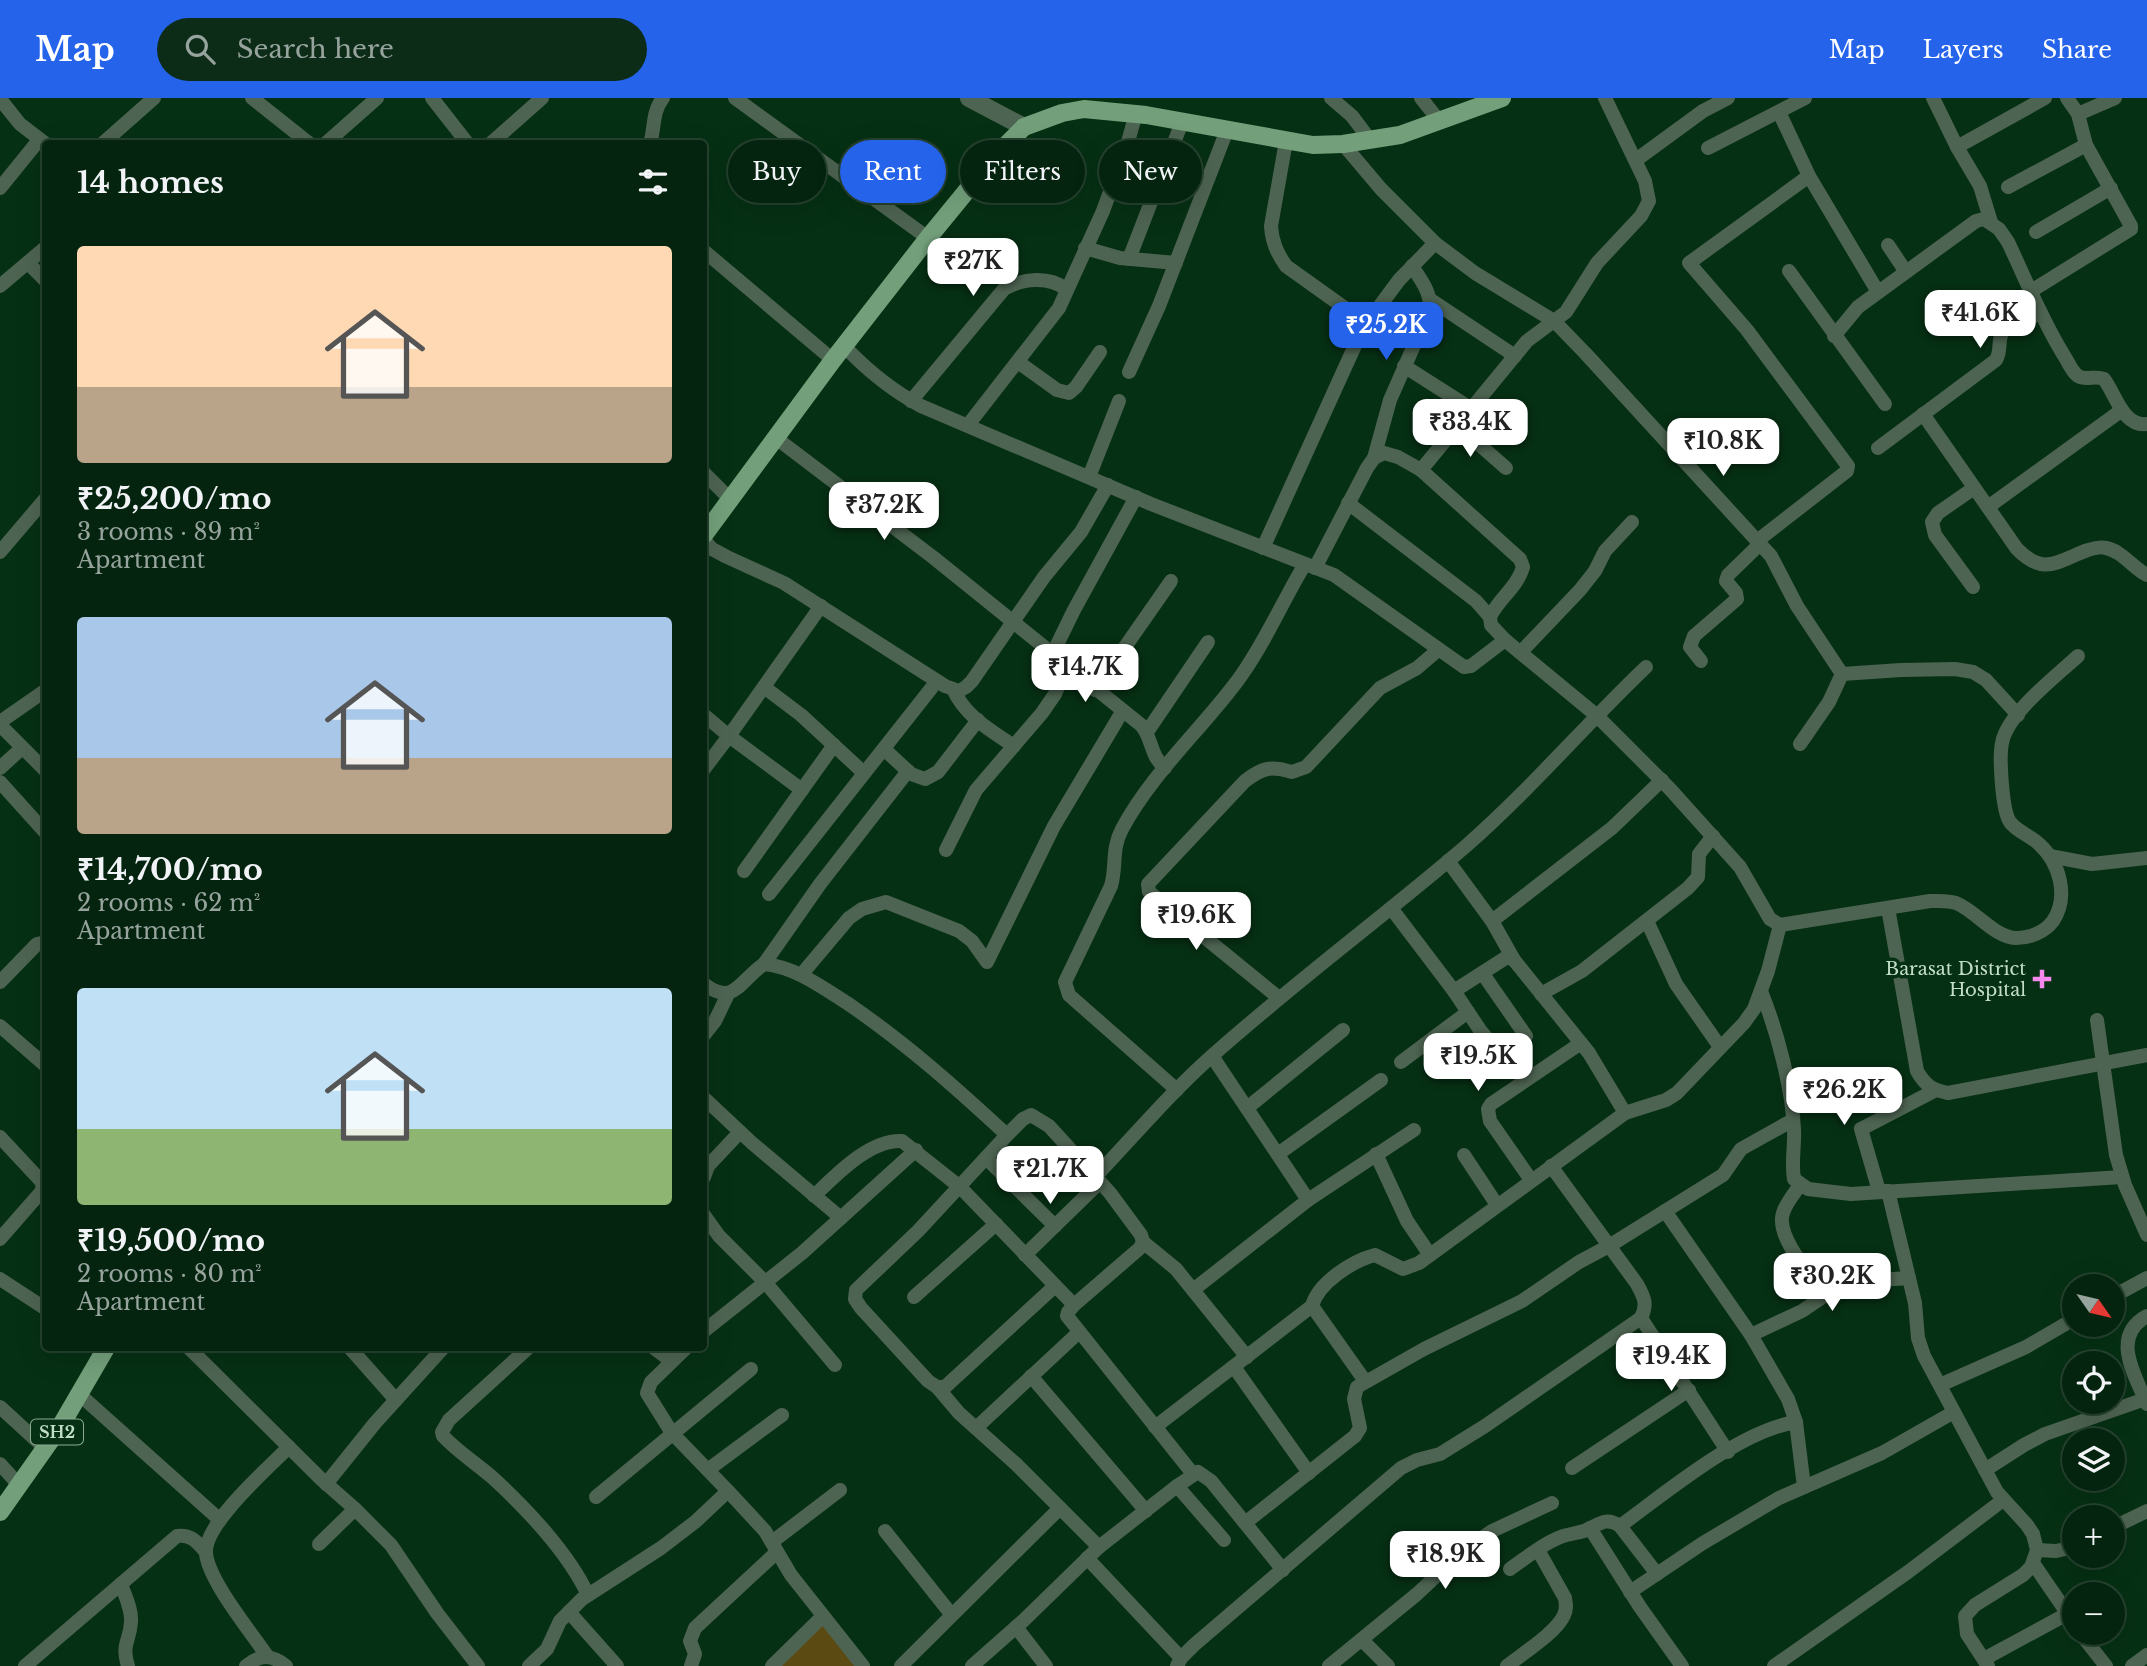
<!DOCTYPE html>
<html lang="en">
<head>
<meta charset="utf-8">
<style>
	:root { --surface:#04240f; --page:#0d2c18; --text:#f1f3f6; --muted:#97a49e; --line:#25412f; --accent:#2563eb }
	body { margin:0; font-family:"Libre Baskerville",serif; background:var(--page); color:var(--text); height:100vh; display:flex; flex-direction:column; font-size:26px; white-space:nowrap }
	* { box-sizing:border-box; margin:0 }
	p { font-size:23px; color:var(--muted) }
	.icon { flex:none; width:38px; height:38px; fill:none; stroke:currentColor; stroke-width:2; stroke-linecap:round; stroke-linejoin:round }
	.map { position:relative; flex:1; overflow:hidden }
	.details { position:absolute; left:42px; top:42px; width:665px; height:1211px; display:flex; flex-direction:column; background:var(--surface); border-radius:7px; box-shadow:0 7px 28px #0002,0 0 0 2px var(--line) }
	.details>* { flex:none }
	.hud { position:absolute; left:728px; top:42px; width:665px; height:63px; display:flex; gap:14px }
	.needle { width:46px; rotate:124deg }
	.tools { position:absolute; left:2062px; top:1176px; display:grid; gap:14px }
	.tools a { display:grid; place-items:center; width:63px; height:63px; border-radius:50%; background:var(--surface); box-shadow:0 7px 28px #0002,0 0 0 2px var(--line); font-size:35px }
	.price { position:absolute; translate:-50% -60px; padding:0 16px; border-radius:14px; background:#fff; color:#222; font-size:23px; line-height:46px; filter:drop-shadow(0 2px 4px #0008) }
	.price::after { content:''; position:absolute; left:50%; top:42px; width:21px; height:16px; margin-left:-10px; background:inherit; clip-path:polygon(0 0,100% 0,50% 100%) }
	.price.active { background:var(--accent); color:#fff }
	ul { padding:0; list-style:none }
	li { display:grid; align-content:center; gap:14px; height:371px; padding:0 35px }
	li span { display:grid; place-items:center; height:217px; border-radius:7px; color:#555 }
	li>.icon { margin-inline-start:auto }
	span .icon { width:126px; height:126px; fill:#fffc; stroke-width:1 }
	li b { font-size:30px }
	h2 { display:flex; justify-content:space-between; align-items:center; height:84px; padding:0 35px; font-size:30px }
	.pill { padding:0 24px; border-radius:32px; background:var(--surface); box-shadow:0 7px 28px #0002,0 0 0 2px var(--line); font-size:24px; line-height:63px }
	.pill.active { background:var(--accent); color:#fff }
	header { display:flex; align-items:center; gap:42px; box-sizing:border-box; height:98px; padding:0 35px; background:var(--accent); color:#fff }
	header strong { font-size:33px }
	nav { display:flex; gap:38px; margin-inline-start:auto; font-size:24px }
	.search { width:490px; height:63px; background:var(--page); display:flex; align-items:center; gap:18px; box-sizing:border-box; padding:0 24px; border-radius:38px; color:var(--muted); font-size:26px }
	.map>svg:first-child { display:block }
</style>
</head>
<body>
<header>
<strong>Map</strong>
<div class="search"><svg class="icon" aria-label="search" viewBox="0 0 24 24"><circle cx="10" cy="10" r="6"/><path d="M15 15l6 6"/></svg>Search here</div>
<nav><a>Map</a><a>Layers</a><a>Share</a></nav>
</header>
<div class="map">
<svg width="2147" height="1568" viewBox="0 0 2147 1568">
	<rect width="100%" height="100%" fill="#063014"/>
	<polygon fill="#5c4a13" points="819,1521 858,1568 765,1568"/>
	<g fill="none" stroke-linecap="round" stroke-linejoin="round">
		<g stroke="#4e6452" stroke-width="14">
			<polyline points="252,0 310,46"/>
			<polyline points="432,0 468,46"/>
			<polyline points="735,0 928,140"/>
			<polyline points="1331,0 1352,18 1370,42"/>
			<polyline points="1421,0 1440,24"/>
			<polyline points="1933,0 1957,49 1980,88 1991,124"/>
			<polyline points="0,1 20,26 46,46"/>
			<polyline points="1779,14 1809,78 1878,194"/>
			<polyline points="2078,16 2115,0"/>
			<polyline points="102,46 154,0"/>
			<polyline points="325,46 377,0"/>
			<polyline points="490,46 542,0"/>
			<path d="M650,46C655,29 652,14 663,0"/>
			<polyline points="1343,46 1381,91 1435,145 1475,175 1554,223 1586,256 1771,458 1797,508 1842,576"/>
			<polyline points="1957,49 2045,0"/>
			<polyline points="1708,50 1805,0"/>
			<polyline points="1636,62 1703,13 1728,0"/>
			<polyline points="2008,89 2086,47"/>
			<polyline points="0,90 39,42"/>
			<polyline points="2036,134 2111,90"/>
			<polyline points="1888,147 1906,174"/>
			<polyline points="1085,150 1120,160 1176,165"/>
			<polyline points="704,153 833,262"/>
			<polyline points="1129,161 1182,24"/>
			<polyline points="28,165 46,183"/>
			<polyline points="1789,173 1885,306"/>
			<polyline points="0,188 46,149"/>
			<polyline points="2031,193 2131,131 2131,128 2086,47 2078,16 2067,0"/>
			<polyline points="1431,202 1515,258"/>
			<polyline points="1362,232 1399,182 1435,145"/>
			<path d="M1834,238L1858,209L1976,123L1984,121L1999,131L2008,144C2026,182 2041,220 2063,256C2068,263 2071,273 2078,278C2086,283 2095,277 2104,281C2116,297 2123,329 2147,326"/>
			<path d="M845,249C868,273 891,292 921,308L1151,406L1334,477L1464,569L1471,568L1505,542L1596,617L1670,691L1740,769L1770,821L1780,827L1930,803C1938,803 1948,802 1956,805C1976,813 1994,839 2016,840C2030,840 2045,834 2053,823C2069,799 2060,765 2039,746C2031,738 2016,733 2010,724C2002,713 1999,659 2002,645C2007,616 2056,578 2078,558"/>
			<polyline points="1018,264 1057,292 1069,295 1076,289 1100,254"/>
			<polyline points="1404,268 1470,310"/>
			<polyline points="1129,274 1159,208 1227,32"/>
			<path d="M911,303L1004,191C1023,180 1049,178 1066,191"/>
			<path d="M1923,316L2017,451C2043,477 2055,465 2085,453C2091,451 2100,448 2106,450C2122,453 2133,470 2147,477"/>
			<polyline points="968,327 1059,210 1103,113 1128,44 1136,15"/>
			<polyline points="1457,327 1506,370"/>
			<path d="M776,340L934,460L1141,627C1153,641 1150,658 1165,670"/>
			<path d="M1878,350L1996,262C2002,252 1997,242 2003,233L2040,215"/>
			<path d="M1374,360L1390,302L1430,211C1431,194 1421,182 1412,168"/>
			<polyline points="704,375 731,402"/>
			<polyline points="1089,379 1119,303"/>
			<polyline points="1348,405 1476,503 1490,519"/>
			<polyline points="1988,409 2122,312"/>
			<polyline points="704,442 712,451 727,459 784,485 945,588 959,593 966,589 972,583 1044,479 1081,434 1108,387"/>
			<polyline points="1757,443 1847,373 1848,368 1747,232 1689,165 1809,78"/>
			<path d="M1263,450L1362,232L1360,225L1349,213L1286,168C1277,155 1272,144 1271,128L1286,43"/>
			<polyline points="0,454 46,400"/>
			<polyline points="1315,470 1367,370 1374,360 1384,355 1398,359 1421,372"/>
			<polyline points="1973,489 1935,437 1932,424 1938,415 1974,390"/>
			<path d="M1505,542L1491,527L1490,519C1499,500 1517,490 1523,469L1520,461L1421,372L1527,243L1566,214L1597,165L1641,118L1649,103L1645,83L1605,0"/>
			<polyline points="1521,554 1580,492 1595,473 1605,453 1632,424"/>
			<polyline points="1052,557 1074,512 1136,399"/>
			<polyline points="1701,563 1690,549 1694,538 1737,501 1736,495 1726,483 1728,477 1760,446"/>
			<polyline points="764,589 801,617 864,675"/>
			<path d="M953,591C965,618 990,632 1014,648"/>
			<polyline points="1095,592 1171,483"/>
			<polyline points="704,617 729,638 821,508"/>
			<polyline points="0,624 46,592"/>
			<polyline points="0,627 46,673"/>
			<polyline points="1147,634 1208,544"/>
			<polyline points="1800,646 1829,604 1842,576 1901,572 1955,571 1973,574 1986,582 2018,617"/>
			<polyline points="884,651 911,676 925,681 938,674 978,622"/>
			<polyline points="0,670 22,650"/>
			<polyline points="704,671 729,638 802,692"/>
			<polyline points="0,684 46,735"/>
			<polyline points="946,752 976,692 1042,615 1055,596 1067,569"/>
			<polyline points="2050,758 2092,766 2147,760"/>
			<polyline points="1448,763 1492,823 1514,862"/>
			<polyline points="744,773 834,647"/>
			<polyline points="769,796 937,583"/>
			<polyline points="1391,810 1454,893 1507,859 1514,862 1589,955 1625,1015"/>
			<path d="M1888,810L1917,973C1925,987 1932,992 1948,995L2147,957"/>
			<polyline points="1492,823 1612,730 1662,682"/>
			<polyline points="1647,823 1676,886 1720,949"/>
			<polyline points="764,866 820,786 908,673"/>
			<polyline points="801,877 849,820 862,811 886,804 959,833 972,843 987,864 1054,728 1122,614"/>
			<polyline points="0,884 37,846 46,844"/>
			<path d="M704,886C734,909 739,883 764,866C796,869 823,890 850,907C908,947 955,989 1007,1037L918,1133L856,1192L855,1201L861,1210L928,1283L937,1289H945L1055,1188"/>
			<polyline points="1454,893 1480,932 1500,956 1526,938 1483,876"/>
			<path d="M1761,893C1777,933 1792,989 1794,1031C1795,1048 1791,1064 1794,1081L1808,1091L1851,1096L2122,1079"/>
			<polyline points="1541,896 1582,873 1688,790 1698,779 1699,756 1713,738"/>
			<path d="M1279,900L1149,794L1148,786L1245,683C1263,669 1271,668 1292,674L1306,669L1380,590L1417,570L1438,552"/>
			<polyline points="2097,922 2116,1057 2125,1087 2147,1137"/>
			<polyline points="0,928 46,968"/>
			<polyline points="704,937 715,923 728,896"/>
			<polyline points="1212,958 1308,1102"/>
			<polyline points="1401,964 1468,914"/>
			<path d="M1177,992L1069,897L1065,884L1111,788C1117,767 1111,752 1122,731C1152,675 1201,632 1238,582C1264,547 1282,504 1305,466"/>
			<polyline points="1936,992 1861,1031 1879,1093 1888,1093 1915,1205 1918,1240 1924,1258 1997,1394 2027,1427 2033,1436 2037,1452 2031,1469 2023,1477 1975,1507 1965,1518 1967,1536 1988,1568"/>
			<polyline points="704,1000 752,1045 841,1120"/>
			<polyline points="1247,1010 1343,932"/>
			<polyline points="1007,1037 1023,1021 1031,1017 1049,1028 1110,1095 1141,1137 1143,1144 1140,1150 1074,1207 1068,1214 1067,1218 1193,1376"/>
			<polyline points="0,1039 41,1083 43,1089 41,1094 0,1141"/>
			<polyline points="1278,1056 1381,982"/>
			<polyline points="1376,1056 1407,1123 1430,1157"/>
			<polyline points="1464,1057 1497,1107"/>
			<polyline points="986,1060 1055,1128"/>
			<polyline points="704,1079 708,1068 740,1034"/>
			<path d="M1095,1079C1134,1038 1171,994 1213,957C1295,884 1383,819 1466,748C1530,692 1585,627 1646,569"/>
			<polyline points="1531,1082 1490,1023 1488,1011 1491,1006 1581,945"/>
			<path d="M1800,1087C1794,1096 1786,1105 1783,1115C1775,1139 1812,1178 1826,1197"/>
			<path d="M814,1098C836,1077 870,1041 902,1043L960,1089L1074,1207"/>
			<polyline points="1665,1113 1751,1237 1788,1301 1796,1324 1804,1389"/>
			<polyline points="704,1117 719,1138 765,1184 835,1267"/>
			<polyline points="1143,1144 1176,1171 1247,1259"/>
			<polyline points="1025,1157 1100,1084"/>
			<polyline points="0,1181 46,1211"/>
			<polyline points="1193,1192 1308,1102 1414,1032"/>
			<polyline points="914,1199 996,1126"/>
			<polyline points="2112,1199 2147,1180"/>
			<path d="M2147,1218C2110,1238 2135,1277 2147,1306"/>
			<polyline points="1641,1220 1728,1354"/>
			<polyline points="704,1233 802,1155 916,1052"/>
			<polyline points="1751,1237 1802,1213 1839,1188 1849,1184 1909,1180"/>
			<polyline points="189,1250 321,1381 355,1411 319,1446"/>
			<polyline points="350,1250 396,1302"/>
			<path d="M528,1250L449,1322L442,1334L443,1338C458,1354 477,1366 493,1380C527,1411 569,1456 588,1497"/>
			<polyline points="654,1250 671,1263"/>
			<polyline points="686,1250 651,1284 647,1295 672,1335 728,1393"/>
			<polyline points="1234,1269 1309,1375"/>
			<polyline points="1031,1278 1146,1413"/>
			<path d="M1365,1283L1312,1208C1318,1185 1352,1163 1375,1157L1403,1171L1419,1165L1625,1015L1666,1002L1677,995L1744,925L1754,911L1768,873L1780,827"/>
			<polyline points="1940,1287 2026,1249 2074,1221"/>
			<polyline points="937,1289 959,1315 1016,1366 1099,1449"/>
			<polyline points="79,1296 220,1422"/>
			<polyline points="0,1309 46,1351"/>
			<polyline points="1155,1329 1312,1208"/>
			<polyline points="976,1330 1078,1235"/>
			<polyline points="0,1366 20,1388"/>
			<polyline points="1572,1370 1689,1292"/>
			<polyline points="709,1371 782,1317"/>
			<polyline points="1985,1372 2024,1347 2045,1336 2145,1301"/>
			<polyline points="326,1386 375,1325 443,1250"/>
			<polyline points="1177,1388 1224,1442"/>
			<polyline points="596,1399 751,1271"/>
			<polyline points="355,1411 391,1447 437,1515 478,1568"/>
			<polyline points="1245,1425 1355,1338 1360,1330 1354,1301 1357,1289 1424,1251 1522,1203 1579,1164 1609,1148 1723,1077 1741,1051 1793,1022"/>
			<path d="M1620,1428C1667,1394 1739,1333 1796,1324"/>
			<polyline points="1590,1430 1640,1509 1682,1568"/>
			<polyline points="2112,1430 2147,1413"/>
			<polyline points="885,1433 951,1516"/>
			<polyline points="772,1444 840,1392"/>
			<polyline points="2037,1452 2056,1453 2074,1449"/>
			<polyline points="1087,1460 1181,1560"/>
			<polyline points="2033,1465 2074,1525"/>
			<path d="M1510,1471C1527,1459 1544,1445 1563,1438C1570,1436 1577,1435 1584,1433C1599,1427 1605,1418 1620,1428L1657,1476"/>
			<path d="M121,1486C125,1498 132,1511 131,1524C130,1543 121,1546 128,1568"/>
			<polyline points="1630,1494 1703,1445 1779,1400 1882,1355 1954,1314"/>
			<polyline points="569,1514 617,1568"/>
			<polyline points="1016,1529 1046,1568"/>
			<polyline points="2080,1535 2106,1568"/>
			<polyline points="1362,1542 1388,1568"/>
			<path d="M267,1558C251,1534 208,1482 206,1455C204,1426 268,1370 289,1349"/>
			<polyline points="1984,1561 2067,1516"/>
			<path d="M25,1568L177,1438C191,1436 197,1444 206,1454"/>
			<path d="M246,1568C260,1556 272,1556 286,1568"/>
			<polyline points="529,1568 547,1551 560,1523 582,1501 661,1450 695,1424 728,1393 765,1433 791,1477 863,1568"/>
			<polyline points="691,1568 695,1556 690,1543 695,1530 777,1454"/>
			<polyline points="772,1568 823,1518"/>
			<polyline points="901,1568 1060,1410"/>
			<polyline points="972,1568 1023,1523 1099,1449 1177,1388 1198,1374 1211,1383 1283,1472"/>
			<path d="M1177,1568L1181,1560L1194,1547L1401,1370L1417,1362L1440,1356L1485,1328L1641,1220C1648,1206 1644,1199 1637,1186L1551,1068"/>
			<polyline points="1329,1568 1417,1496 1464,1452 1492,1433 1552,1405"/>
			<path d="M1507,1568C1522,1556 1557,1534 1564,1517C1567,1511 1566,1506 1565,1500L1538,1452"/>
			<polyline points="1774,1568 1908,1474 2003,1402"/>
			<polyline points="2132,1568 2147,1557"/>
		</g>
		<polyline stroke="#4e6452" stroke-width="18" points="969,0 1024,29"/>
		<g stroke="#73a07b" stroke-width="18">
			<polyline points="704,437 833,262 928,140 996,57 1024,29 1062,15 1084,11 1146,17 1313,47 1343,46 1400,37 1502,0"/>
			<polyline points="0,1414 60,1329 106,1250"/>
		</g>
	</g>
	<path fill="#f689ed" stroke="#063014" stroke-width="2.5" d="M2038.5 870.5h7v7h7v7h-7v7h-7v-7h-7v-7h7z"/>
	<g text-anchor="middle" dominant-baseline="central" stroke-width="7" stroke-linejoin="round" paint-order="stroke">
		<rect fill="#063014" stroke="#8aaa91" stroke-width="2" x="31" y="1321.5" width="52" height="25" rx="5"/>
		<g font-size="16" font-weight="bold" fill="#c3dec7">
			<text x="57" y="1334">SH2</text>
		</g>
		<g font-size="18" fill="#c3dec7" stroke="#063014" text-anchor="end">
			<text x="2026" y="871">Barasat District<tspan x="2026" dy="21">Hospital</tspan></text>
		</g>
	</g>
</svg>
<div class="tools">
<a><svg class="needle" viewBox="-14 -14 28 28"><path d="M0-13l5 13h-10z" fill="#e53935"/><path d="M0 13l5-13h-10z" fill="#97a49e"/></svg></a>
<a><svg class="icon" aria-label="locate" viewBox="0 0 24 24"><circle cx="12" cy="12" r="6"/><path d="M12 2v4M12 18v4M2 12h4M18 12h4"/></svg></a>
<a><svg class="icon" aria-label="layers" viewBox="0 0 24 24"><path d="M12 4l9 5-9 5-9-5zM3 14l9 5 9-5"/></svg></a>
<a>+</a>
<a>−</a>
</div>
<b class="price" style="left:973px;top:200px">₹27K</b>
<b class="price" style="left:1980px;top:252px">₹41.6K</b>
<b class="price active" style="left:1386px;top:264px">₹25.2K</b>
<b class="price" style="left:1470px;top:361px">₹33.4K</b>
<b class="price" style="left:1723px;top:380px">₹10.8K</b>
<b class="price" style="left:884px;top:444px">₹37.2K</b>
<b class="price" style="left:1085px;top:606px">₹14.7K</b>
<b class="price" style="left:1196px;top:854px">₹19.6K</b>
<b class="price" style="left:1478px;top:995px">₹19.5K</b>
<b class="price" style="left:1844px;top:1029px">₹26.2K</b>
<b class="price" style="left:1050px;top:1108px">₹21.7K</b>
<b class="price" style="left:1832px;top:1215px">₹30.2K</b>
<b class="price" style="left:1671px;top:1295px">₹19.4K</b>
<b class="price" style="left:1445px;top:1493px">₹18.9K</b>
<div class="hud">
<a class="pill">Buy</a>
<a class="pill active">Rent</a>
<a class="pill">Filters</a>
<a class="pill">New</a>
</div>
<section class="details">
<h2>14 homes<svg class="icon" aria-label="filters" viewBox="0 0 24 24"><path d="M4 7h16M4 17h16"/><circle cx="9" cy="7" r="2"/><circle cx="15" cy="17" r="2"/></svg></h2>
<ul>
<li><span style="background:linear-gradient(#ffd9b3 65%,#b9a48a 0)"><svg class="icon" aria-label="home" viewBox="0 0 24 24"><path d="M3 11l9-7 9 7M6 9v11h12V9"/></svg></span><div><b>₹25,200/mo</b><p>3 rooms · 89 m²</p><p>Apartment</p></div></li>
<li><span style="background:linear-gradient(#a9c7e8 65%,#b9a48a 0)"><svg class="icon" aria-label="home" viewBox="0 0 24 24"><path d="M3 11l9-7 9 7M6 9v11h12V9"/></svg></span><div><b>₹14,700/mo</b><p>2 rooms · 62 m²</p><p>Apartment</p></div></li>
<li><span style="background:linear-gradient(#bfe0f5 65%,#8fb573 0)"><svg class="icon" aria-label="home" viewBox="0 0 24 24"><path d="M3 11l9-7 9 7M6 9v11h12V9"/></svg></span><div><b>₹19,500/mo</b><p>2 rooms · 80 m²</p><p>Apartment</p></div></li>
</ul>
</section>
</div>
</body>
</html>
